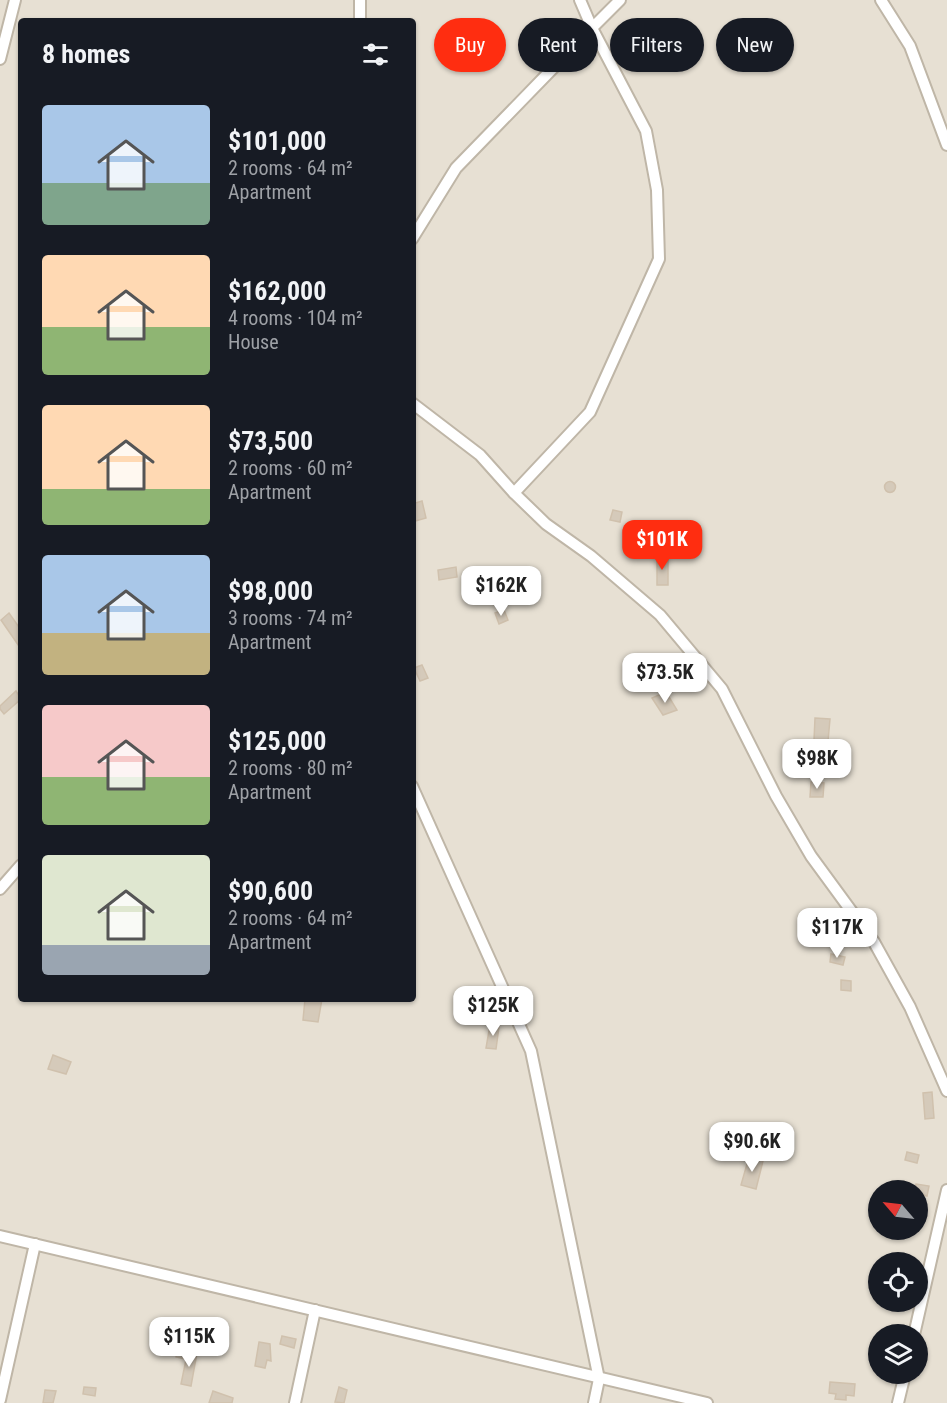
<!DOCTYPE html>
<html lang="en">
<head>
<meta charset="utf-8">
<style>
	:root { --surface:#171b24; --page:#242831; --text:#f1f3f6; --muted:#9ea1a6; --accent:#ff2d10 }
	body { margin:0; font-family:"Roboto Condensed",sans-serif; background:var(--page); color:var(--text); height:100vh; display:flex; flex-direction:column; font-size:22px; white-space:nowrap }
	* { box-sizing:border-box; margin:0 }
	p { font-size:20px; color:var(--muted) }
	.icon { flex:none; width:33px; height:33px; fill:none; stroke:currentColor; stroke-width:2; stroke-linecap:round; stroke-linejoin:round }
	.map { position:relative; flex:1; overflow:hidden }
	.panel { position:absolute; left:18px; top:18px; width:398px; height:984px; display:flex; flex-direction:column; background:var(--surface); border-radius:6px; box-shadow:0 2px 4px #0004 }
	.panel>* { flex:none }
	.banner { position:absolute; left:434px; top:18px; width:423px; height:54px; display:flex; gap:12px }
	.needle { width:39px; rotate:298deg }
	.controls { position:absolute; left:868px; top:1180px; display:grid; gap:12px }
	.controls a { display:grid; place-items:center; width:60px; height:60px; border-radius:50%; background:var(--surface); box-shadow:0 2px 4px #0004; font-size:30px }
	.price { position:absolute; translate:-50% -51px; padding:0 14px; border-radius:12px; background:#fff; color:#222; font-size:20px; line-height:39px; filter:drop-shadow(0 2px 3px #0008) }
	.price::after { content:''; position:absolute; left:50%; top:36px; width:18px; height:14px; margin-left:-9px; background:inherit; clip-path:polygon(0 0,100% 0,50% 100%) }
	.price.current { background:var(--accent); color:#fff }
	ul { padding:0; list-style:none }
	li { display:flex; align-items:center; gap:18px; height:150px; padding:0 24px }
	li span { display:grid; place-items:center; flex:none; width:168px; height:120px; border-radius:6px; color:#555 }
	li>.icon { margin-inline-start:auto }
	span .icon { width:72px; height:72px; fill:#fffc; stroke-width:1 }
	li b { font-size:26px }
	h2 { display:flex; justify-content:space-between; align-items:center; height:72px; padding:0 24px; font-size:26px }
	.tag { padding:0 21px; border-radius:27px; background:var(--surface); box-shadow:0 2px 4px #0004; font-size:21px; line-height:54px }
	.tag.current { background:var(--accent); color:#fff }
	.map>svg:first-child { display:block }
</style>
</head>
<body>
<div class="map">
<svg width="947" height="1403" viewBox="0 0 947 1403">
	<rect width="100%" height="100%" fill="#f3efe5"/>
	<path fill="#e7e0d3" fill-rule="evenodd" d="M0,0H947V1403H0ZM21,21H412V999H21ZM879,1191H918V1230H879ZM879,1263H918V1302H879ZM879,1335H918V1374H879Z"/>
	<g fill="#d5caba" stroke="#d0c1ad" stroke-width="1.5">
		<circle cx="890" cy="487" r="5.5"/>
		<polygon points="422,501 426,518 412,522 412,504"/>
		<polygon points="613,510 622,512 620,522 610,520"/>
		<rect x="657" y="558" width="11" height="27"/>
		<polygon points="456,567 457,577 439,580 438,570"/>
		<polygon points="504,610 508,620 499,624 495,613"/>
		<polygon points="9,613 21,630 21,649 1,620"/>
		<polygon points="422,665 428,678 420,681 414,668"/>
		<polygon points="16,691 21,699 4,714 0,709 0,706"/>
		<polygon points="666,692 677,710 663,715 652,698"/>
		<polygon points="815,718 830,719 828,741 814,740"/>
		<polygon points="811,782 824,783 823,797 810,797"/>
		<polygon points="831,954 845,957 843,965 830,962"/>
		<polygon points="841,980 851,981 851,991 841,990"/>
		<polygon points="305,999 322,999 318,1022 303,1020"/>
		<polygon points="490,1025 499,1027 496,1049 486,1048"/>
		<polygon points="53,1055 71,1062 66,1074 48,1069"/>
		<polygon points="932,1092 934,1118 925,1119 923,1093"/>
		<polygon points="907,1152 919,1155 917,1163 905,1160"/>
		<polygon points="749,1157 763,1161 756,1189 741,1185"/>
		<polygon points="916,1184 929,1186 927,1196 918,1194 918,1191 915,1191"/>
		<polygon points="282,1336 296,1339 294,1348 280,1344"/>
		<polygon points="259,1342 270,1344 271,1361 267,1360 265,1368 255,1366"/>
		<polygon points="178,1347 188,1350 186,1359 176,1357"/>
		<polygon points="188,1350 197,1353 191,1386 181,1384"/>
		<polygon points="830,1382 855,1384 854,1396 846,1395 846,1400 835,1399 836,1394 829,1393"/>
		<polygon points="84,1387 96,1388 95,1396 83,1394"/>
		<polygon points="339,1387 347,1390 344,1403 335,1402"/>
		<polygon points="45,1390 56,1391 53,1403 43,1403"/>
		<polygon points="213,1391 233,1398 232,1403 209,1403"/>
	</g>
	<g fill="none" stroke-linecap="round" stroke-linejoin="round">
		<g stroke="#bfb6a7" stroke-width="14">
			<g id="street">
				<polyline points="881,0 910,46 947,145"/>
				<polyline points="360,21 360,0"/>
				<polyline points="0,59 15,0"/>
				<polyline points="412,239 456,168 592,28 580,0"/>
				<polyline points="412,403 480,455 514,493 590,412 659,259 657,190 646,131 592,28 620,0"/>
				<polyline points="514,493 546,524 591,556 660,615 722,689 776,796 811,856 874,942 910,1007 947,1091"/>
				<polyline points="412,786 531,1051 599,1379 594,1403"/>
				<polyline points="0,889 21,865"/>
				<polyline points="0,1236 707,1403"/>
				<polyline points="914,1335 947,1190"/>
				<polyline points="0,1400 35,1244"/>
				<polyline points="295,1403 315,1310"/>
				<polyline points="898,1403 905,1374"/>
			</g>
		</g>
		<use href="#street" stroke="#fff" stroke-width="10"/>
	</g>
</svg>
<div class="controls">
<a><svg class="needle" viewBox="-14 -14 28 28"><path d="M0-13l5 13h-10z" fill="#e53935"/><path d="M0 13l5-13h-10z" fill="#9ea1a6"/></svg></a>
<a><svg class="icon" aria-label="locate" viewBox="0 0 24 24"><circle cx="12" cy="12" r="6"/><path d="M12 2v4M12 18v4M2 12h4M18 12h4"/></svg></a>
<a><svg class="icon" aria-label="layers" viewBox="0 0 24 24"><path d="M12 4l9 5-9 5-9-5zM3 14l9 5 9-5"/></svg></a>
</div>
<b class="price current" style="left:662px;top:571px">$101K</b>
<b class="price" style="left:501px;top:617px">$162K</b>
<b class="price" style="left:665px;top:704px">$73.5K</b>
<b class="price" style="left:817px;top:790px">$98K</b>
<b class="price" style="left:837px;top:959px">$117K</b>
<b class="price" style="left:493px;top:1037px">$125K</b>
<b class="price" style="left:752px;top:1173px">$90.6K</b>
<b class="price" style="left:189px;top:1368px">$115K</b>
<div class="banner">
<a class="tag current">Buy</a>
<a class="tag">Rent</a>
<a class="tag">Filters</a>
<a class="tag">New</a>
</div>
<section class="panel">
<h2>8 homes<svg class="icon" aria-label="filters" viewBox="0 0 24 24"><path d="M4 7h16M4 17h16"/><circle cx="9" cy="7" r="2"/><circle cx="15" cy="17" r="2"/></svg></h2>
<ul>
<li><span style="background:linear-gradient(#a9c7e8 65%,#7fa58c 0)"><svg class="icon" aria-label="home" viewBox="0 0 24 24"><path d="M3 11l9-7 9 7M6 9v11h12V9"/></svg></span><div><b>$101,000</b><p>2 rooms · 64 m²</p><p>Apartment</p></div></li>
<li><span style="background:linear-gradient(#ffd9b3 60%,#8fb573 0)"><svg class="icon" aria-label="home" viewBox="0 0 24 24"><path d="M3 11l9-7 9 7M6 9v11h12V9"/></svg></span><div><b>$162,000</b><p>4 rooms · 104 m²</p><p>House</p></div></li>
<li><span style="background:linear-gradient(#ffd9b3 70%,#8fb573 0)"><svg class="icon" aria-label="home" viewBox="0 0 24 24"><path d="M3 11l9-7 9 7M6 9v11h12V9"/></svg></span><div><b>$73,500</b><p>2 rooms · 60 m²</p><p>Apartment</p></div></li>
<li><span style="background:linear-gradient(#a9c7e8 65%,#c2b280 0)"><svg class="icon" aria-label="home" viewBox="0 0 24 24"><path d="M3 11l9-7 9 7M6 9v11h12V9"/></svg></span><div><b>$98,000</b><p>3 rooms · 74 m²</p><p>Apartment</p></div></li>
<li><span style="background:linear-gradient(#f6c9c9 60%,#8fb573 0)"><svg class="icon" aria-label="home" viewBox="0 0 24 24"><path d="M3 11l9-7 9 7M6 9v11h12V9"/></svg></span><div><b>$125,000</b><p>2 rooms · 80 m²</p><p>Apartment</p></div></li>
<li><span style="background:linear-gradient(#dfe7d0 75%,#9aa5b1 0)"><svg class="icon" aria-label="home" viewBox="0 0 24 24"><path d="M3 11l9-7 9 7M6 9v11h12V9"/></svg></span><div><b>$90,600</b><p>2 rooms · 64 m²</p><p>Apartment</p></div></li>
</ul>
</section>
</div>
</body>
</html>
